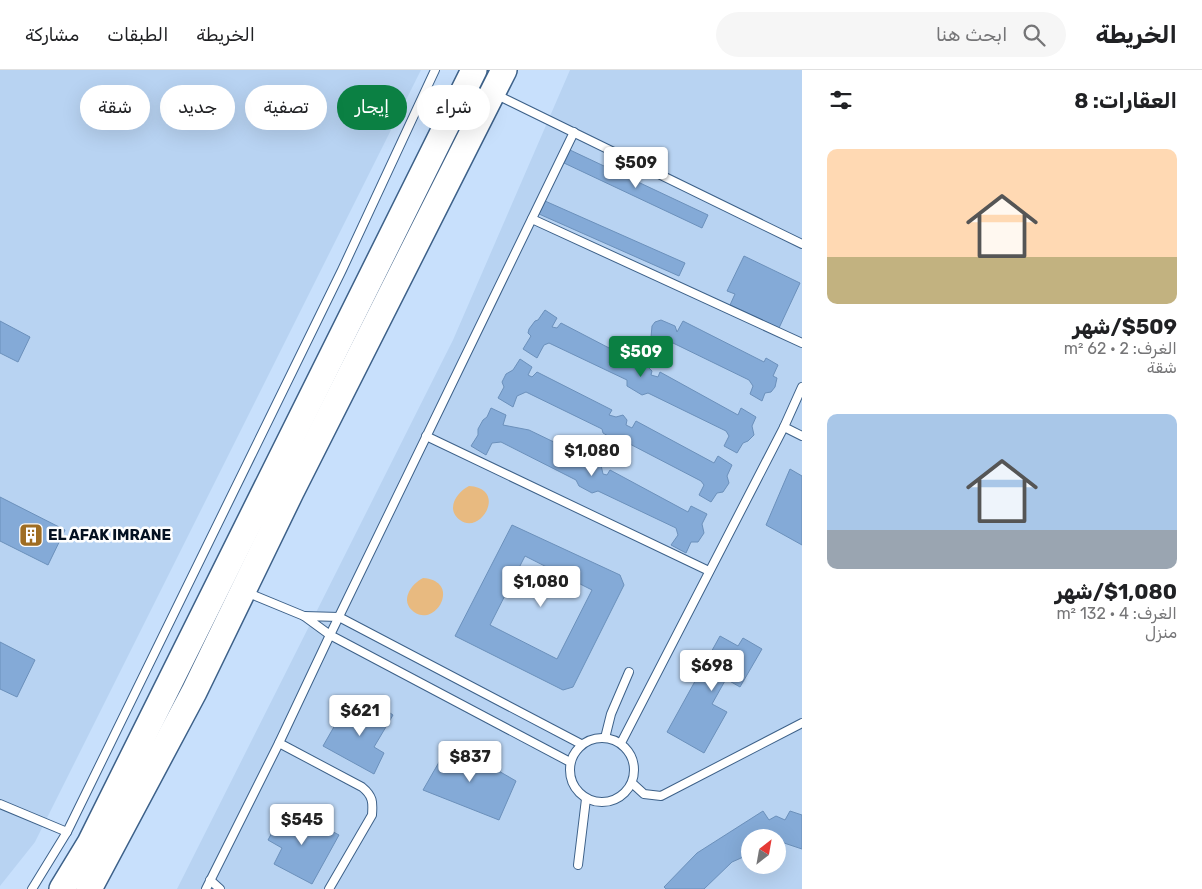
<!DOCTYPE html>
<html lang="ar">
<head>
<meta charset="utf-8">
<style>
	:root { --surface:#fff; --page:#f6f6f6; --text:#202124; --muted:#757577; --line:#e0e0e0; --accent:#0b8043 }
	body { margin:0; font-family:Rubik,Cairo,sans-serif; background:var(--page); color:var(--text); direction:rtl; height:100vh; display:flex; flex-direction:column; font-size:19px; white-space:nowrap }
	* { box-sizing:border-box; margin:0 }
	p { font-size:16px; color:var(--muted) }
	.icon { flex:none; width:28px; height:28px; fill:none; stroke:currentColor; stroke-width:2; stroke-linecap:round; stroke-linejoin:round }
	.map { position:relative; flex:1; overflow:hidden; direction:ltr }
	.drawer { display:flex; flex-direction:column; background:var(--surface); width:400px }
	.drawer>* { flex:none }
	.guide { position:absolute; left:15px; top:15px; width:475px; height:45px; direction:rtl; display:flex; gap:10px }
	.needle { width:32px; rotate:31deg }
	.tools { position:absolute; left:741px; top:759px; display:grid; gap:10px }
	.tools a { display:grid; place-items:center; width:45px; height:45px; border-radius:50%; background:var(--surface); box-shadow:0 5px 20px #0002; font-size:25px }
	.price { position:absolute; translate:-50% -42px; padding:0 11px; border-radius:5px; background:#fff; color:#222; font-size:16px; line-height:32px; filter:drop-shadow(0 1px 2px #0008) }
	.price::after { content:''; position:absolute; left:50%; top:30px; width:15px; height:11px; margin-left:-8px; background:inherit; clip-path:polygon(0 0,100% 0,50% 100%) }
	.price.selected { background:var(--accent); color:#fff }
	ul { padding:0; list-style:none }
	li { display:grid; align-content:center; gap:10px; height:265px; padding:0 25px }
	li span { display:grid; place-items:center; height:155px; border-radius:10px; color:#555 }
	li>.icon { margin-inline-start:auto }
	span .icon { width:90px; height:90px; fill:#fffc; stroke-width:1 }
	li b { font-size:21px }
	h2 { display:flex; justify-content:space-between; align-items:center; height:60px; padding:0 25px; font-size:21px }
	.tag { padding:0 18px; border-radius:22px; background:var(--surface); box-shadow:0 5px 20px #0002; font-size:18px; line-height:45px }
	.tag.selected { background:var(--accent); color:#fff }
	header { display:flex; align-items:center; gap:30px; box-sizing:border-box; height:70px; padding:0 25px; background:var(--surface); border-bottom:1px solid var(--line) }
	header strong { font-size:24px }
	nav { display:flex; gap:28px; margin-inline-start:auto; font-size:18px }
	.search { width:350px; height:45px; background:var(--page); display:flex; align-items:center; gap:12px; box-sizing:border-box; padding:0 18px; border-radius:28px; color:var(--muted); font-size:19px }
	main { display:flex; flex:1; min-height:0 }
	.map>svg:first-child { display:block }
</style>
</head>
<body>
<header>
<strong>الخريطة</strong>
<div class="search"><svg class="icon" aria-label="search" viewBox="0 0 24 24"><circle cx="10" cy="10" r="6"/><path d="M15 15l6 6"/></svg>ابحث هنا</div>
<nav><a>الخريطة</a><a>الطبقات</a><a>مشاركة</a></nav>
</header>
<main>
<section class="drawer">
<h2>العقارات: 8<svg class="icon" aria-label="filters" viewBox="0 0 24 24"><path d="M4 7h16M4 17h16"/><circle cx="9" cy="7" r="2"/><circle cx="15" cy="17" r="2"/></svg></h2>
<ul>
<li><span style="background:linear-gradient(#ffd9b3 70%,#c2b280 0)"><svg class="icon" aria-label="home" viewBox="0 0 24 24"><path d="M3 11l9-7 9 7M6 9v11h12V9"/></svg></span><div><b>$509/شهر</b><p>الغرف: 2 · 62 m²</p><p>شقة</p></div></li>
<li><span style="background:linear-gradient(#a9c7e8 75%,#9aa5b1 0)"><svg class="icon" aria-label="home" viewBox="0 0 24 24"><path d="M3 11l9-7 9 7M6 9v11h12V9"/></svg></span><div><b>$1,080/شهر</b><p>الغرف: 4 · 132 m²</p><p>منزل</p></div></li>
</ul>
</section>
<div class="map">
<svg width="802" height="819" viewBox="0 0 802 819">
	<rect width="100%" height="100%" fill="#c8e0fc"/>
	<g fill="#b8d3f2" fill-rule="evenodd">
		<polygon points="0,0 421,0 35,772 0,816"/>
		<path d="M570,0H802V819H177L453,270ZM750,768H778V795H750Z"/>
	</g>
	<g fill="#e8ba80">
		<path d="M469,416C508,418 481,466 460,450C445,439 457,422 469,416Z"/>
		<path d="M423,508C462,511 436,558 414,542C399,531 411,514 423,508Z"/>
	</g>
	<g fill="#84aad7" stroke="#6b90bb" fill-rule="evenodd">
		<polygon points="570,80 708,145 702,158 564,93"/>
		<polygon points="545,131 685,193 679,206 539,144"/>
		<polygon points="744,186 800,213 779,258 730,235 735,224 727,221"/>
		<polygon points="545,240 557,248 552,257 557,258 561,253 636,292 636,297 642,299 644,297 648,297 652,301 651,305 658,307 660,302 738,345 741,338 756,347 752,356 754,365 748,371 743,373 737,383 724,376 729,366 726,361 648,323 642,325 627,316 627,310 549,273 544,275 537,288 523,279 531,266 528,263 529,259 535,251 538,250"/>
		<polygon points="661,250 675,256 677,262 683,251 764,292 766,288 778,295 773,306 777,308 775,317 771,322 765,323 762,331 750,324 753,316 749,310 673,273 666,276 651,267 652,256 655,252"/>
		<polygon points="0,251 30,267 18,292 0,283"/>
		<polygon points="520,289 532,297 528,305 532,307 537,302 612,340 609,345 616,347 623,345 627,350 626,355 632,358 636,351 714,393 718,386 732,395 727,406 729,413 723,422 717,423 711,432 699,425 704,415 701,411 626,372 618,372 603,363 602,359 526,322 517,326 513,337 498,328 504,317 502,312 506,304 513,300"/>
		<polygon points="491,338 506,345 503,355 529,360 587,388 584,394 591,396 597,392 601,395 603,404 607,405 610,400 688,442 691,436 707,444 702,454 704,463 698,472 691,472 686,483 671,475 678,465 676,458 598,421 592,423 579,416 576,410 501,372 492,373 486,385 471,376 478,365 478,359 483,350 487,347"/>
		<polygon points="790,399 802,406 802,475 766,455"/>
		<polygon points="0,427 65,460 48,495 0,471"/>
		<path d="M512,455L620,505L624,515L573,617L563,620L455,566ZM525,486L592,520L557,589L490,555Z"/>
		<polygon points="720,566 738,576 743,568 762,579 740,617 726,609 712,634 727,642 704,683 667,662"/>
		<polygon points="0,572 35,590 17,627 0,619"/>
		<polygon points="374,632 393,645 374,677 384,683 374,704 323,676 343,641 349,645 369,642"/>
		<polygon points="450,673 516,711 499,750 423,720"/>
		<polygon points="763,741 769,750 776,746 785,750 790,741 802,745 802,779 778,771 778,768 750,768 750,784 732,792 704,819 666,819 664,817 697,783"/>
		<polygon points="298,743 339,765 312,814 274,794 282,778 268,770 282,744 294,751"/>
	</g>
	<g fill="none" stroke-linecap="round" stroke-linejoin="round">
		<g stroke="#3d6189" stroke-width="10">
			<g id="service">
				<polyline points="495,24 802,174"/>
				<polyline points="532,149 802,273"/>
				<polyline points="784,357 802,366"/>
				<polyline points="426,366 709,501"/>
				<polyline points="246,522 304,546"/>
				<circle cx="602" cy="700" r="32"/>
				<polyline points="605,668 611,644 629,602"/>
				<path d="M279,673L362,717C373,726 373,732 372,745L329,819"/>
				<polyline points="621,673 784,357 802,317"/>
				<polyline points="570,692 330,565 304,546 339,547 581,674"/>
				<polyline points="632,713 644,724 661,726 802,653"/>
				<polyline points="0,734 67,762"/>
				<polyline points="578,795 586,729"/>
				<polyline points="210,810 220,819"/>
				<polyline points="32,819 67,762 342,200 435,0"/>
				<polyline points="206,819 279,673 330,565 574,62"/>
			</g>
		</g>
		<g stroke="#3d6189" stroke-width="28">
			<g id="primary">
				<polyline points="62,819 90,773 474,0"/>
				<polyline points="89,819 194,622 291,422 504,0"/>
			</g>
		</g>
		<use href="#service" stroke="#fff" stroke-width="8"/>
		<use href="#primary" stroke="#fff" stroke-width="25"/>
	</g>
	<defs>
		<g id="building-square" transform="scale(1.25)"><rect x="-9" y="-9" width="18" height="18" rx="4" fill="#9f6d23" stroke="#fefefe"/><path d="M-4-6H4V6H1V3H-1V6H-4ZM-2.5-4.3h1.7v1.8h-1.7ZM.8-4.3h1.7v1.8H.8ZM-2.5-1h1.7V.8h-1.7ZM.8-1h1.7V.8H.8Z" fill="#fff"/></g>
	</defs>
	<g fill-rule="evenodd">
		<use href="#building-square" x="31" y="465"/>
	</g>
	<g text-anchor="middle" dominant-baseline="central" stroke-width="5" stroke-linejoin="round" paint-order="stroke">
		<g font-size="15" font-weight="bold" fill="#041121" stroke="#fefefe" text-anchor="start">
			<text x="48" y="465">EL AFAK IMRANE</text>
		</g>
	</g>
</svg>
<div class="tools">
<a><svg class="needle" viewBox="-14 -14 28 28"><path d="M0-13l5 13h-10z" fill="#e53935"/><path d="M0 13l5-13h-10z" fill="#757577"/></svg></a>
</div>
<b class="price" style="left:636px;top:119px">$509</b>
<b class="price selected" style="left:641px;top:308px">$509</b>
<b class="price" style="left:592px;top:407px">$1,080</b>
<b class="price" style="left:541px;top:538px">$1,080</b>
<b class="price" style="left:712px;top:622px">$698</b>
<b class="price" style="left:360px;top:667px">$621</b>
<b class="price" style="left:470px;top:713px">$837</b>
<b class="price" style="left:302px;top:776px">$545</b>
<div class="guide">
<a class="tag">شراء</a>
<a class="tag selected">إيجار</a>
<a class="tag">تصفية</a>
<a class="tag">جديد</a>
<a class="tag">شقة</a>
</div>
</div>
</main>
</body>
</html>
